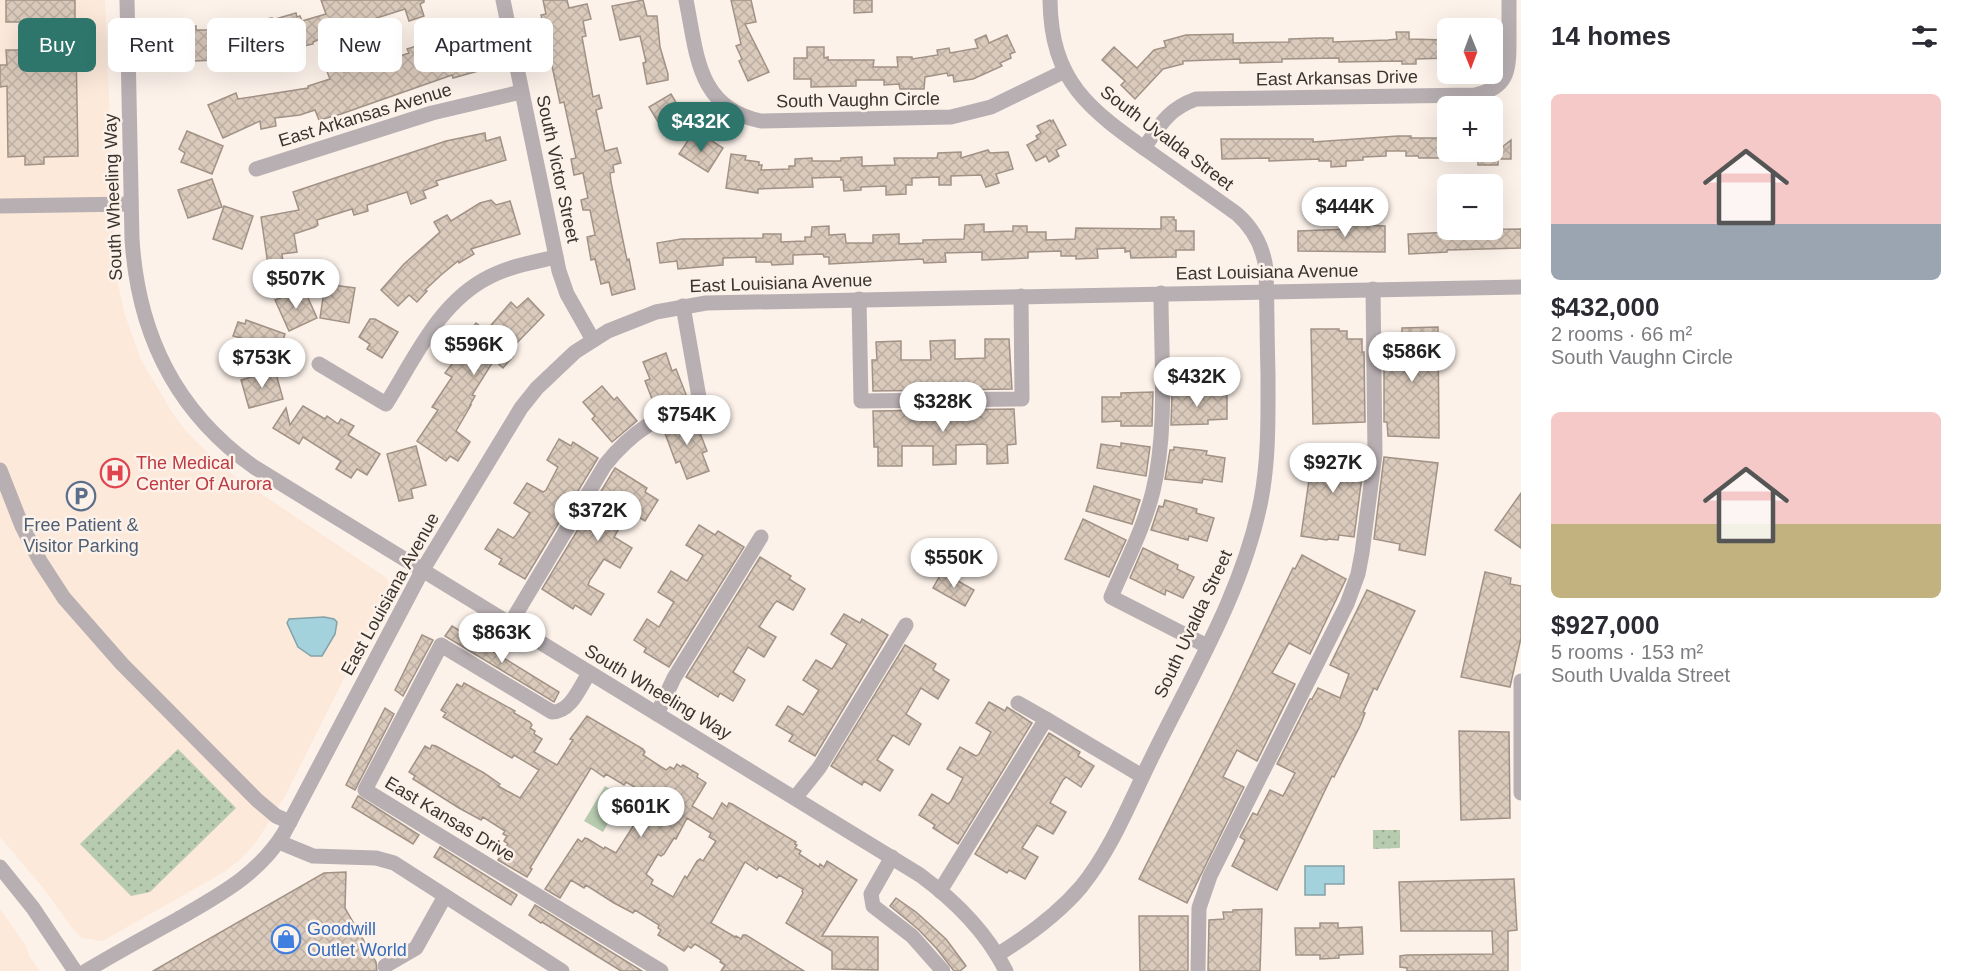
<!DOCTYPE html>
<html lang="en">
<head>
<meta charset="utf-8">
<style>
	:root { --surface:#fff; --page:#f2f2f3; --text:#2b2b33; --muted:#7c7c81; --accent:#2e756c }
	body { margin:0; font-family:Arial,sans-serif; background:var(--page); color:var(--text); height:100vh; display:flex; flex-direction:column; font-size:22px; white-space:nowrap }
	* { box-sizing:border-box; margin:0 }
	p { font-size:20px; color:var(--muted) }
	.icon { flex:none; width:33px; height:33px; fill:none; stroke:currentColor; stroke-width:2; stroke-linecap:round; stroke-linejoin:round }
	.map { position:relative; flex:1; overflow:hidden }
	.side { display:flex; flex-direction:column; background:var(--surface); width:450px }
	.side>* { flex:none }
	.top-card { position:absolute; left:18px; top:18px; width:570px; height:54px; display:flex; gap:12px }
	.needle { width:39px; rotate:179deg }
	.tools { position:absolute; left:1437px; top:18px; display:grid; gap:12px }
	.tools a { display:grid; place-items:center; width:66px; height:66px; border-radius:9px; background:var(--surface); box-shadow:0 6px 24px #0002; font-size:30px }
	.price { position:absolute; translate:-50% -51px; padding:0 14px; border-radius:21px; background:#fff; color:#222; font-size:20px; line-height:39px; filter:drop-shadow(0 2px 3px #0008) }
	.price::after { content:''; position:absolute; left:50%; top:36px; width:18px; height:14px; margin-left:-9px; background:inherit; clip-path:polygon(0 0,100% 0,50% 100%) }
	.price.on { background:var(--accent); color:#fff }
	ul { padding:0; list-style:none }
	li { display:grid; align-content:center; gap:12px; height:318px; padding:0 30px }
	li span { display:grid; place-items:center; height:186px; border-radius:9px; color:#555 }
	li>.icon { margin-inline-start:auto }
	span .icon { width:108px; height:108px; fill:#fffc; stroke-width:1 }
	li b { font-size:26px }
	h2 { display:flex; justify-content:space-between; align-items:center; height:72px; padding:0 30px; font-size:26px }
	.chip { padding:0 21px; border-radius:9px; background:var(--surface); box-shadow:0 6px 24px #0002; font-size:21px; line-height:54px }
	.chip.on { background:var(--accent); color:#fff }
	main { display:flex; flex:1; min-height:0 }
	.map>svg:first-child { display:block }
</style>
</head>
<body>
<main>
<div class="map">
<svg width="1521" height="971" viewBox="0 0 1521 971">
	<defs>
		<pattern id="park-dots" width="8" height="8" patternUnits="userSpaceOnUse" patternTransform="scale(1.5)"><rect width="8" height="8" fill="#b7cbaf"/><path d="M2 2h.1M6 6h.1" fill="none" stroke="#96a68f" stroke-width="1.8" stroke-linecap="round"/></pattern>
		<pattern id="building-cross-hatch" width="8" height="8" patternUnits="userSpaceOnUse" patternTransform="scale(1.5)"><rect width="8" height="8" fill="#dacabc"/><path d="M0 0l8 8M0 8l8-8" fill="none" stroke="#bcaea2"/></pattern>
	</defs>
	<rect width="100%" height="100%" fill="#fcf2ea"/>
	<g fill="#fce9da">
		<polygon points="0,0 105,0 116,273 124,312 141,360 172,412 185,430 215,460 236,477 387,578 390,587 285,796 257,841 241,859 224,872 103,941 82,938 73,929 43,888 0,837"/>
		<polygon points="0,909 26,946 29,956 40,971 0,971"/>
	</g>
	<g fill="url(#park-dots)">
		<polygon points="178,749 236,808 150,892 131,896 80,844"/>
		<polygon points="1373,830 1400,830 1400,848 1373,849"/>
	</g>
	<polygon fill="#b7cbaf" points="605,786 623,797 603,832 584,821"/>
	<g fill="#a3d1dc" stroke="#84a2a8" stroke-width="1.5">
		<polygon points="975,542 983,572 967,576 962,557 950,560 947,549"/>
		<polygon points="324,617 334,619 337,622 335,634 322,656 311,656 298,647 287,623 289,619"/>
		<polygon points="1305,866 1344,866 1344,884 1325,884 1325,895 1305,895"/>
	</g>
	<g fill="url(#building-cross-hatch)" stroke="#a19285" stroke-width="1.5" fill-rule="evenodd">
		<polygon points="6,0 75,0 75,20 42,21 43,49 76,49 78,156 44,157 44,164 25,165 25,156 8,157 7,86 0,87 0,65 7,65 6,50 29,50 28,22 6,22"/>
		<polygon points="321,0 424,0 424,2 420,4 424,16 409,21 405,9 361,23 361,26 322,38 313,42 313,44 247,59 166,62 165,27 196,26 196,30 219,30 219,24 240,24 272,18 272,20 296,13 297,17 300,16 302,21 326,14"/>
		<polygon points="543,0 567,0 569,8 587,4 591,19 583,21 586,36 582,37 593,97 599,95 602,108 596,110 605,151 617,148 621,163 613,165 614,172 610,173 611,182 627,260 629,259 635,289 612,295 609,282 601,284 595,259 591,260 587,237 595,235 590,210 583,210 581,200 588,198 583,173 574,175 571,159 576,158 564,102 560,103 541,15 546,14"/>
		<polygon points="643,0 647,16 657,16 660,47 668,74 668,80 647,84 643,63 646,62 640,36 620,40 612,6"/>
		<polygon points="731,0 751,0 756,22 745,24 769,72 748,81 739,61 742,59 736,46 741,44"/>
		<polygon points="854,0 872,0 872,12 854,13"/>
		<polygon points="467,31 468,38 473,36 482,70 453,78 452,75 341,114 319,120 315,110 300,115 275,118 276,126 261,129 260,121 223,138 208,105 236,93 238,99 308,88 308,86 330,79 326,69 341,64 344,72 358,67 359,70 409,53 407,49 420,45 421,50 452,42 451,35"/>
		<polygon points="1396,32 1409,32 1409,39 1448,40 1448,58 1416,59 1416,64 1402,64 1402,61 1339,62 1339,58 1282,59 1282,62 1240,63 1240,59 1183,61 1183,64 1163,69 1135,99 1121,85 1125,81 1102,60 1114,47 1137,68 1154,50 1166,47 1164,41 1186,35 1233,34 1233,43 1289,42 1289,39 1319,38 1333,38 1333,42 1388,40 1397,39"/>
		<polygon points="986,35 989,43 1007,35 1015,52 1010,54 1011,58 1000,63 1002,66 973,79 954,82 953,75 948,76 947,73 925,77 924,89 900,89 899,84 884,85 884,80 856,80 856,86 811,87 811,79 794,79 794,58 807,58 807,47 824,47 824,58 828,57 828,60 874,60 873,67 898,67 897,57 912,57 912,59 938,55 937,50 949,48 950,53 978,48 975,40"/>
		<polygon points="671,94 678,106 675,108 684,123 666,135 649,107"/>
		<polygon points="1050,120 1051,122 1053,120 1066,145 1056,150 1059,156 1049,162 1046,156 1036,161 1027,145 1038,139 1036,136 1041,133 1037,126"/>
		<polygon points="187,131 223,146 212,174 181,162 185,153 179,149"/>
		<polygon points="485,133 486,141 500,137 506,160 436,181 438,185 423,191 426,198 411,204 407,192 367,205 368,211 354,215 352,209 317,220 318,225 315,227 294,234 297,252 282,254 283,262 268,265 261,217 299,210 293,192 446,141"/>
		<polygon points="691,136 705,145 709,139 723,148 708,172 679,154"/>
		<polygon points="1398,136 1411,136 1411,138 1448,138 1448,158 1419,158 1418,156 1406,156 1406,151 1386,151 1386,156 1363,157 1363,160 1346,161 1346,166 1331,167 1331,161 1319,161 1319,159 1269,161 1269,158 1222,159 1221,139 1313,139 1313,142"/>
		<polygon points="1511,140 1511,159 1498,159 1498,165 1478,165 1478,152 1496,152"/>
		<polygon points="988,150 990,153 1008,152 1013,169 996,174 999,183 986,187 981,175 951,176 951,185 939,185 939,177 912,178 912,185 906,185 906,194 886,195 886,186 861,187 861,190 844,191 843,180 841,180 841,177 812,178 813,187 758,189 758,193 726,188 731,154 746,156 745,160 759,162 759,165 762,165 761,170 789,169 789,166 795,166 795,159 812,158 812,161 841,161 841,158 862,157 862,166 895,165 894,158 937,158 938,153 961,152 961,158"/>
		<polygon points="212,179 222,207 188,218 178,190"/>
		<polygon points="491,200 496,205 510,201 520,234 471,249 474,254 459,263 458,261 441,275 425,290 427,291 417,302 409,295 398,306 381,290 404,264 440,232 434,222 447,215 451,221 480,203"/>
		<polygon points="224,206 253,216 242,249 213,239"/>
		<polygon points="1350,215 1367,215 1367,225 1385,226 1385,252 1298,251 1298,231 1350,229"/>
		<polygon points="1161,217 1174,217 1174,220 1176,220 1176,231 1194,231 1194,250 1176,250 1176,257 1131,258 1130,251 1125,252 1125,248 1097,249 1098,258 1076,259 1076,256 1061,256 1061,251 1028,252 1028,258 982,260 982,252 945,253 946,262 924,263 923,259 829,264 829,257 824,257 823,254 793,255 793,264 772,265 771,262 756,262 756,257 723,258 723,265 678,269 677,261 660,263 657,243 681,239 763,238 763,234 781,234 781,242 805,241 805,237 811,237 812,227 829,226 829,235 845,234 846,243 873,243 873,235 899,234 899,244 923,243 923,240 964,239 965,225 984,224 984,232 1013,231 1013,226 1027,226 1027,232 1046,232 1046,240 1075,239 1076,228 1161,229"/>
		<polygon points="1521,229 1521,248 1447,250 1447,252 1409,254 1408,234 1455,232 1455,230"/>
		<polygon points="325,284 355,288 349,323 320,318"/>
		<polygon points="304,289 317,318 289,331 275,300"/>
		<polygon points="528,298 544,315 508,352 513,356 503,368 494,360 472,395 475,396 470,405 471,405 456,431 470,442 458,461 450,456 446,461 417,441 438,410 432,407 452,377 445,373 455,360 453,359 465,337 476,323 486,331 511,302 517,308"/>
		<polygon points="370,319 375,319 398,332 382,358 367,349 370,344 359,337"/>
		<polygon points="246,320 285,334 274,366 236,353 241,338 233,336 238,322 245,324"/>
		<polygon points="1438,327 1439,438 1388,436 1387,422 1384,422 1384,351 1386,351 1386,334 1402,334 1402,328"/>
		<polygon points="1311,329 1339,329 1339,331 1347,331 1347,339 1362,339 1362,352 1364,352 1365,422 1313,424"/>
		<polygon points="985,339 1009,339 1012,389 873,391 872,360 877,360 876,342 901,341 901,360 931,360 930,341 955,340 955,359 985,358"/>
		<polygon points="666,353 672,371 676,369 687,397 656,409 645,381 650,379 643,362"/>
		<polygon points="275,370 283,399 249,408 241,380"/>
		<polygon points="602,386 614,400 617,397 637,421 612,442 592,419 595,416 583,402"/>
		<polygon points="1207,391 1208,395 1227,395 1227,419 1208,420 1208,424 1171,425 1172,392"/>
		<polygon points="1153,392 1152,426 1121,426 1121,421 1102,422 1102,397 1121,397 1121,393"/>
		<polygon points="303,406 325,419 327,416 338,424 341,419 354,426 348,435 380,454 367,475 357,469 351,478 336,469 341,461 303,437 299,444 273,428 286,408 290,425"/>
		<polygon points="1014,409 1016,444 1007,445 1008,463 987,464 987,445 983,444 956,445 956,464 933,465 933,446 902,446 902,466 878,466 878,447 874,447 873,411"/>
		<polygon points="693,415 707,451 702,453 709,471 687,479 680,461 676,463 663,428"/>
		<polygon points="559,439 571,446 573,442 598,458 525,579 499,564 502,559 485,549 498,529 513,538 516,535 530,513 514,503 527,483 543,492 546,490 558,467 547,460"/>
		<polygon points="1121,443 1150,447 1146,476 1097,468 1101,444 1121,447"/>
		<polygon points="1314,445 1365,454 1354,537 1339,535 1338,540 1328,539 1327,540 1301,536"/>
		<polygon points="416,446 426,485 411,489 413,498 399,501 387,454"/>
		<polygon points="1174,447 1207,451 1206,455 1225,458 1222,482 1203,479 1202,483 1165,479 1170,450 1174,450"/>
		<polygon points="1384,457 1438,463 1425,555 1399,550 1400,544 1374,539"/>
		<polygon points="615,468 647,488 645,492 658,500 645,521 632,513 630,517 627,515 614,537 632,548 620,568 604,559 590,580 588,585 604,594 591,615 575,605 573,609 542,589"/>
		<polygon points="1094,486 1140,500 1132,524 1086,511"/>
		<polygon points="1521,493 1521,548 1495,530"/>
		<polygon points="1165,500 1197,509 1196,513 1214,518 1207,541 1189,536 1188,540 1151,530 1159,506 1163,507"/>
		<polygon points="1083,519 1126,540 1109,577 1065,559"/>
		<polygon points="699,525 715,535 718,531 744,547 669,667 644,652 646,648 634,640 647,619 659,627 674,602 658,592 671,571 687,581 701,559 703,555 686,545"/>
		<polygon points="1143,548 1178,565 1177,569 1194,577 1183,598 1166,590 1165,595 1130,578"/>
		<polygon points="1302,555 1346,579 1310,654 1289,643 1272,673 1295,684 1257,761 1237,750 1223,777 1244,787 1187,903 1139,879 1230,699 1293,568 1295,569"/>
		<polygon points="760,557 791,576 789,579 805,589 793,610 777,601 774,604 759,627 776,637 764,657 748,647 733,672 745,680 733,701 720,693 718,697 686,677"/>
		<polygon points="942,572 974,590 965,606 933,588"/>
		<polygon points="1485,572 1511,578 1510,584 1521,586 1521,638 1510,687 1461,677"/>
		<polygon points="1367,590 1415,611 1377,690 1374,688 1363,712 1365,713 1360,726 1334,777 1332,776 1277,890 1232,866 1245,840 1240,837 1253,813 1257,815 1270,790 1283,796 1295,773 1277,764 1310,699 1312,699 1318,688 1340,698 1349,674 1330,665"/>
		<polygon points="844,614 860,623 862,619 888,635 815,756 789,741 793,735 776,725 788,706 803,715 805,712 819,690 803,680 816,660 832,669 840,656 847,644 831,634"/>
		<polygon points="452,626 559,692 554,702 445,636"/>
		<polygon points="422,635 433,640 403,696 395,690"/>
		<polygon points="905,645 936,664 933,670 949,680 938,699 921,688 906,714 921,724 909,745 893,735 877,760 893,770 880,791 864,781 862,785 831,766"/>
		<path d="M464,683L515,711L514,713L530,722L532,725L530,728L535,731L534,734L542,739L534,752L557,765L573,740L570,739L587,716L643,749L645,752L643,755L666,770L670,767L674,769L677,764L681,767L683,765L698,774L697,777L706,783L692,806L713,819L722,803L727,807L729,803L732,804L796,842L795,844L797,845L795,848L801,851L799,854L819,867L820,864L824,867L827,861L857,880L822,936L878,937V970L832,969V951L786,923L803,893L802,891L803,889L779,875L777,878L759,867L757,870L745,862L711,923L735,937L736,936L741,939L743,935H746L804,971H721L725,965L720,962L721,960L695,944L691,948L688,946L684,951L658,935L661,930L658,928L659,925L635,910L633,913L614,903L586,885L584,888L571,880L560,898L545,889L578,839L582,842L585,838L588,839L604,849L605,847L616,853L639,817L636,815L650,796L626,782L624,785L606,774L604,777L591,768L530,868L532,869L527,877L498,860L508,844L504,841L507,836L503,834L505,831L483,817L481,820L459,808L413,779L415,776L409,772L425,746L430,749L432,745L436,746L484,773L500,784L498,786L520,798L539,770L514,755L512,758L443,717L446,713L441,710L457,684L462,687ZM687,818L711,833L709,837L716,841L703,861L700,859L697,861L687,878L685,876L673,897L651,884L653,880L646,874L658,854L661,856L664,854L674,838L676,839Z"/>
		<polygon points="989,702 1005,711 1007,707 1032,723 958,844 933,828 935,825 919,815 932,794 948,804 951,801 963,778 947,769 960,747 976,756 979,754 991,732 976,723"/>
		<polygon points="385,708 394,714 355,790 346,785"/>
		<polygon points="1459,731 1509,732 1510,818 1461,820"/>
		<polygon points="1049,733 1080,752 1078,756 1094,766 1081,787 1066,777 1063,780 1050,803 1066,812 1053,834 1037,825 1022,848 1038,857 1025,879 1009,870 1007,873 975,854"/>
		<polygon points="358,796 419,835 413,844 352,807"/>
		<polygon points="440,847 517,895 511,905 434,857"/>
		<polygon points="346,872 345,908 376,962 377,971 153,971 324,873"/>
		<polygon points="1514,879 1517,930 1508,931 1508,971 1407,971 1407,968 1400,967 1400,956 1407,955 1493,954 1492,931 1401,931 1399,882"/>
		<polygon points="896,898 916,912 946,939 966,966 960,971 954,971 937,949 919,930 890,906"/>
		<polygon points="535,905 642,971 621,971 542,922 541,923 529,915"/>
		<polygon points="1262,909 1260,971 1208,971 1209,920 1224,919 1223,912 1233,912 1233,910"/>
		<polygon points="1139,916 1188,916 1188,971 1140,971"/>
		<polygon points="1320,923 1338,923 1338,928 1362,927 1363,954 1339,955 1339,958 1320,959 1320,955 1296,955 1295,928 1320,928"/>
	</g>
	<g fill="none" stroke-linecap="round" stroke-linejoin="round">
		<g stroke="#b8afb2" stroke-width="15">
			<path d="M127,0L132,239C138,334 175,411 254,467L920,875C954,900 987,933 1006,971"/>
			<polyline points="503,0 559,271 567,294 593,340"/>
			<path d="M686,0C697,54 697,108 761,121L951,117L991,107L1065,71"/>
			<path d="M1144,148C1160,125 1168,109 1196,99L1475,95C1507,88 1509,72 1509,43C1509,29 1509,14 1509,0"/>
			<polyline points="256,169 432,113 521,92"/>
			<polyline points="0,206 131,204"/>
			<path d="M1161,293C1161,357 1168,428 1153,491C1144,528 1126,562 1111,597L1207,646"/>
			<polyline points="859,299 861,401 1022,399 1021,296"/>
			<path d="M319,364L386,404C415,358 439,302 489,277C510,266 534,262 556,257"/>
			<polyline points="0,470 22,526 40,561 64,598 122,664 257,800 276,816 290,822"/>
			<path d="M510,624L605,465C631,432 661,413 700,403L683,306"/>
			<path d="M589,673C580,687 571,712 552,712L441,645L365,790L661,971"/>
			<polyline points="1521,681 1521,793"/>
			<polyline points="1018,703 1046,719"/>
			<polyline points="657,714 674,678 761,537"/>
			<polyline points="795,798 819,768 906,625"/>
			<polyline points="279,842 313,856 376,858 394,863 562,971"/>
			<polyline points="892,857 871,894 873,906 912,936 943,971"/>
			<polyline points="0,867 33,908 75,971"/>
			<polyline points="940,891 1046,719 1142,776"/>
			<path d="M997,955C1028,936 1057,915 1081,887C1112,849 1131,799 1153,755C1193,673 1243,591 1261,500C1269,458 1268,416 1268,374C1267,339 1267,304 1266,269C1263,246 1254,229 1237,214C1208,193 1179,173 1151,153C1089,109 1051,82 1050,0"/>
			<polyline points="385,966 416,948 445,896"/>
			<path d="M86,971C116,953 147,936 178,919C219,895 258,875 284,833L422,571L521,408L537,388L575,352L608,331L656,312L706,303L1521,287"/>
			<polyline points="1198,971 1199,908 1210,876 1347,604 1358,574 1362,553 1375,454 1373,289"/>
		</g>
	</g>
	<defs>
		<g id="hospital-ring" transform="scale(1.5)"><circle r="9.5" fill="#fcf2ea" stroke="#e0444e" stroke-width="1.5"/><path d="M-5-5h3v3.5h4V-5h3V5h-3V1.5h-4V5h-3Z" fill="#e0444e"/></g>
		<g id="parking-ring" transform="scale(1.5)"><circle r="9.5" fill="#fcf2ea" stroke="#5c6f8a" stroke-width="1.5"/><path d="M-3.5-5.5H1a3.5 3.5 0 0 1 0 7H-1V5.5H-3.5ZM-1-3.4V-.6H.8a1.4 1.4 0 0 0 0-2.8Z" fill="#5c6f8a"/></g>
		<g id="shop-ring" transform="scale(1.5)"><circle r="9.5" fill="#fcf2ea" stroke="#3f7fe0" stroke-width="1.5"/><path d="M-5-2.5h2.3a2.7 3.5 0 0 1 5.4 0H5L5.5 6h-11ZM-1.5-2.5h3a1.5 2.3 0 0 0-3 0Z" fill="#3f7fe0"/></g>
	</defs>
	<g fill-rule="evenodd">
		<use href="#hospital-ring" x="115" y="473"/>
		<use href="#parking-ring" x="81" y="496"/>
		<use href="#shop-ring" x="286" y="939"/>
	</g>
	<g text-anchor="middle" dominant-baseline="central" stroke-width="5" stroke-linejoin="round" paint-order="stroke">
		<g font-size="18" fill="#3a342e" stroke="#fcf2ea">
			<text transform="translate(1337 78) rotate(-1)">East Arkansas Drive</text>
			<text transform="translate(858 100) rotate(-1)">South Vaughn Circle</text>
			<text transform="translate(365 115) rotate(-17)">East Arkansas Avenue</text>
			<text transform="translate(1167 138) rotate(37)">South Uvalda Street</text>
			<text transform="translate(558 169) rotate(78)">South Victor Street</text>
			<text transform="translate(113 197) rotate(-92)">South Wheeling Way</text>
			<text transform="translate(1267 272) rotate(-1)">East Louisiana Avenue</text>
			<text transform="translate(781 283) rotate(-2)">East Louisiana Avenue</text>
			<text transform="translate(390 594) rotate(-61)">East Louisiana Avenue</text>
			<text transform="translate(1193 624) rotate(-65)">South Uvalda Street</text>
			<text transform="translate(658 692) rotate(31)">South Wheeling Way</text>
			<text transform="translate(450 819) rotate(31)">East Kansas Drive</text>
		</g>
		<g font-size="18" fill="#be3a42" stroke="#fcf2ea" text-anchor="start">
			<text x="136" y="463">The Medical<tspan x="136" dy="21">Center Of Aurora</tspan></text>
		</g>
		<g font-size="18" fill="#4e5e75" stroke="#fcf2ea">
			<text x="81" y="525">Free Patient &amp;<tspan x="81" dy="21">Visitor Parking</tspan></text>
		</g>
		<g font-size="18" fill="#366cbe" stroke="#fcf2ea" text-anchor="start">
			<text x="307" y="929">Goodwill<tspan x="307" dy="21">Outlet World</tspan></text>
		</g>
	</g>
</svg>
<div class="tools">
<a><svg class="needle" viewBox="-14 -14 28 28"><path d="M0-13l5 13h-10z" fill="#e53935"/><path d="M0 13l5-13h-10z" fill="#7c7c81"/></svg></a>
<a>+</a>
<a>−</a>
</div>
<b class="price on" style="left:701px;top:153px">$432K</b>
<b class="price" style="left:1345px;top:238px">$444K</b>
<b class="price" style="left:296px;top:310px">$507K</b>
<b class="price" style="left:474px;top:376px">$596K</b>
<b class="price" style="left:1412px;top:383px">$586K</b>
<b class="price" style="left:262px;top:389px">$753K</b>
<b class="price" style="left:1197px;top:408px">$432K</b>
<b class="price" style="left:943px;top:433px">$328K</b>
<b class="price" style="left:687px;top:446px">$754K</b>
<b class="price" style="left:1333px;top:494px">$927K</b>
<b class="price" style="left:598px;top:542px">$372K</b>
<b class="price" style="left:954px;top:589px">$550K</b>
<b class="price" style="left:502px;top:664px">$863K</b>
<b class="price" style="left:641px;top:838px">$601K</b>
<div class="top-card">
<a class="chip on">Buy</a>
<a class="chip">Rent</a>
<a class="chip">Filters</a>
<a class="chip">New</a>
<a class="chip">Apartment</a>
</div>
</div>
<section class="side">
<h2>14 homes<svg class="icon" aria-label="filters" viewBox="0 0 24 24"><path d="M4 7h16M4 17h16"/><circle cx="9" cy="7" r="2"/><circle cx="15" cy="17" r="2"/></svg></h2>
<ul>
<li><span style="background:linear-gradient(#f6c9c9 70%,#9aa5b1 0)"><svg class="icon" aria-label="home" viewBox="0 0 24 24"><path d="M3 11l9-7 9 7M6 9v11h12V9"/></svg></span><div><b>$432,000</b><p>2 rooms · 66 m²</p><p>South Vaughn Circle</p></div></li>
<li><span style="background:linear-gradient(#f6c9c9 60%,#c2b280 0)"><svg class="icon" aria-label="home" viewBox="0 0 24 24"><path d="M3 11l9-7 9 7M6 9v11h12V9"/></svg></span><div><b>$927,000</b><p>5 rooms · 153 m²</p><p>South Uvalda Street</p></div></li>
</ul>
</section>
</main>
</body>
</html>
